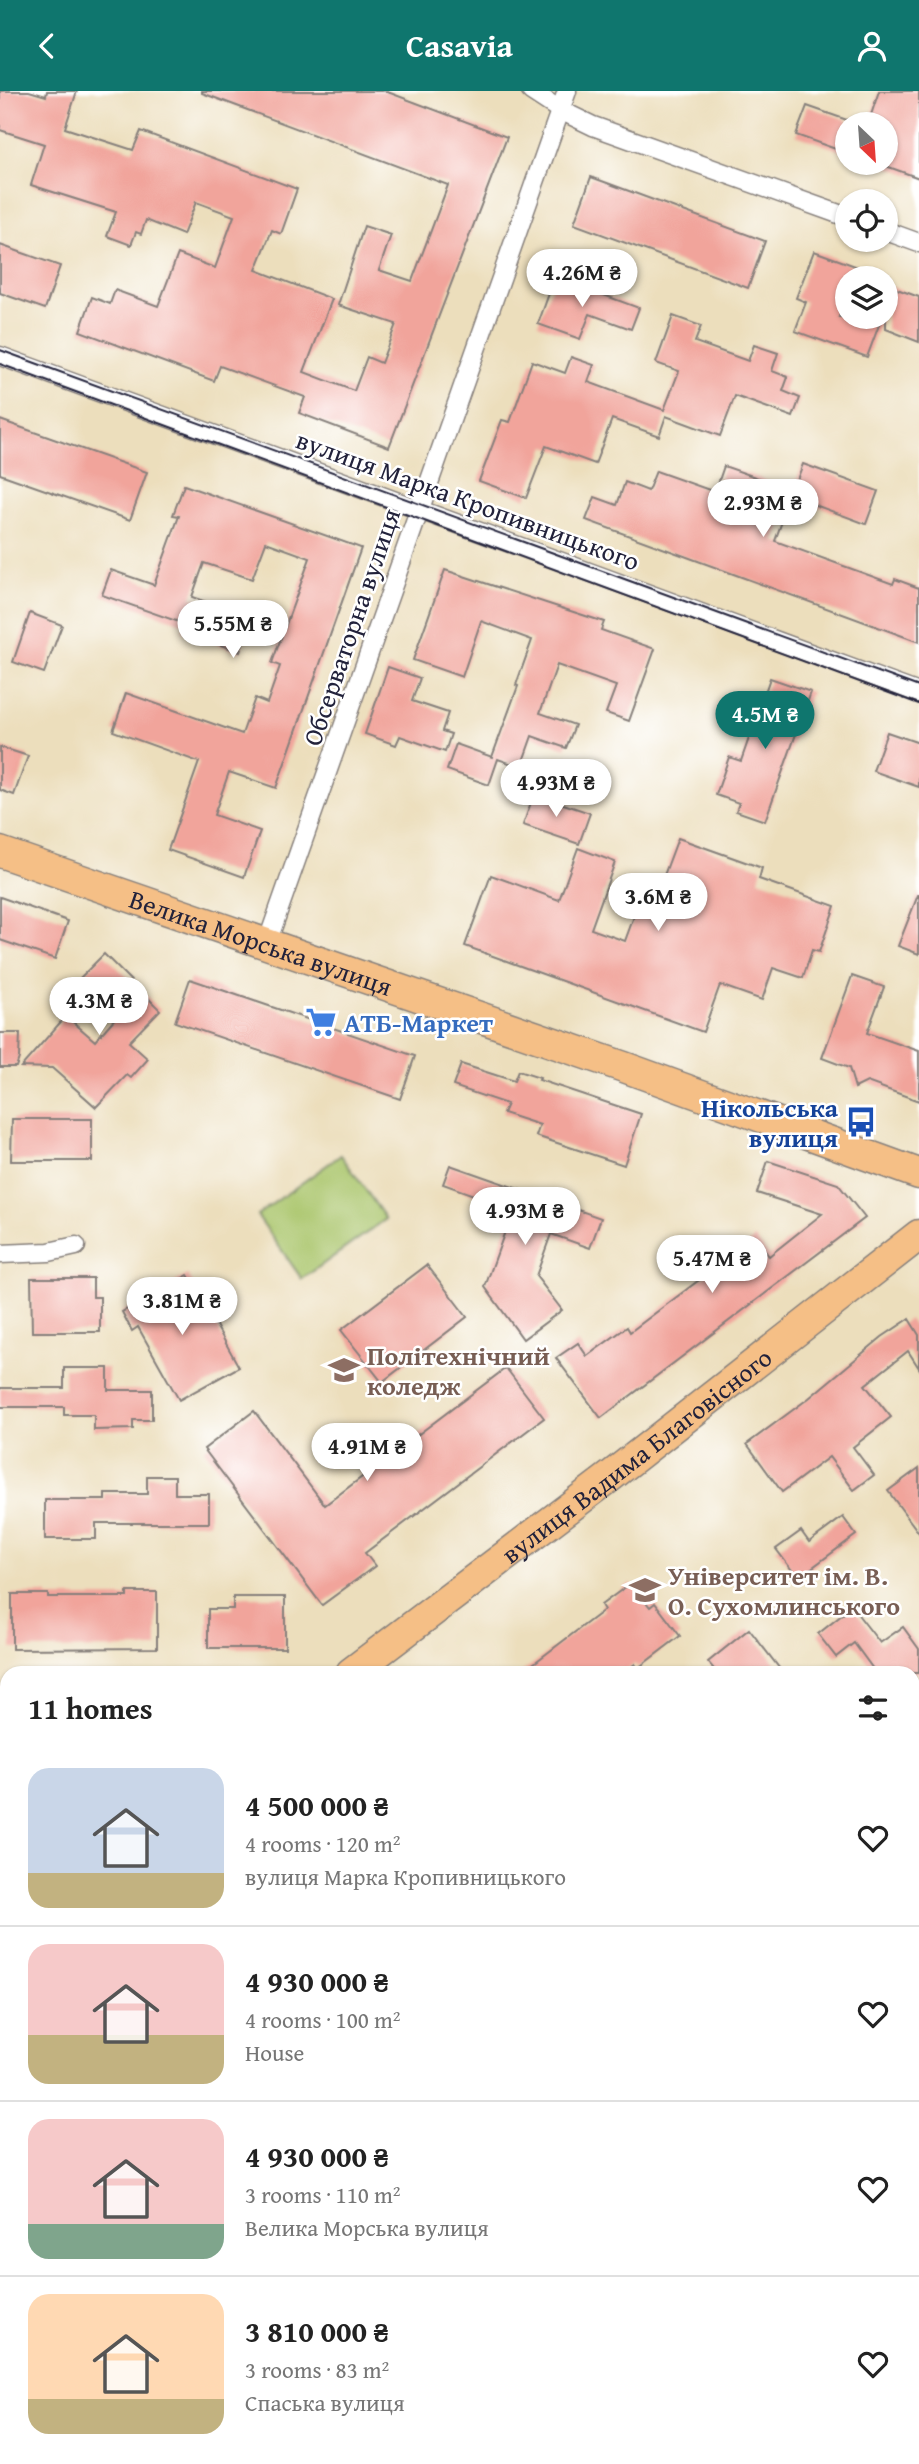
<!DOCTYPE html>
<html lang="en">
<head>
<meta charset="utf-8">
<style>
	:root { --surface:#fff; --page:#f6f6f6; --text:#222; --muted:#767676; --line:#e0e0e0; --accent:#0f766e }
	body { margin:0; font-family:"Gentium Book Plus",serif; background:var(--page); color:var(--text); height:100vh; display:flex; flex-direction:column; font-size:26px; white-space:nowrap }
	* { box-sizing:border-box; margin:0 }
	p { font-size:23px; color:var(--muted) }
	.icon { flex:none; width:38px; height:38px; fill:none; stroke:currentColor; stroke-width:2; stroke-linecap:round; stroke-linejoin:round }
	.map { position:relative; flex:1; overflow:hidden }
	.details { position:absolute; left:0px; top:1575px; width:920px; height:798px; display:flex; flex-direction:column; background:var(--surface); border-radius:21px 21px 0 0; box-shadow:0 2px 5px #0004 }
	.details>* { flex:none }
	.needle { width:46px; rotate:155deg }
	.tools { position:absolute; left:835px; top:21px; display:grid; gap:14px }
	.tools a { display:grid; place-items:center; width:63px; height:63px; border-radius:50%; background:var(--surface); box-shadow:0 2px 5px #0004; font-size:35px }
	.price { position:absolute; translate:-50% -60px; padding:0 16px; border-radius:24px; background:#fff; color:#222; font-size:23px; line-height:46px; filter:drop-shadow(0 2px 4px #0008) }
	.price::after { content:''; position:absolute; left:50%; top:42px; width:21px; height:16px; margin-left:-10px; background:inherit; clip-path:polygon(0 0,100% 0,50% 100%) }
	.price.on { background:var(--accent); color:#fff }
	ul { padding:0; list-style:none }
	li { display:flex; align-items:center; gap:21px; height:175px; padding:0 28px }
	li+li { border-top:2px solid var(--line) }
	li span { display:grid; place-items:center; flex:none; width:196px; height:140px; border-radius:21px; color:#555 }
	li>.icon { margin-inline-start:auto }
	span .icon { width:84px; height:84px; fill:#fffc; stroke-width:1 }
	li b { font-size:30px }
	h2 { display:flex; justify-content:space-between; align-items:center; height:84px; padding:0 28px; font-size:30px }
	header { display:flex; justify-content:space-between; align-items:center; height:91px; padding:0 28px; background:var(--accent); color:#fff; font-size:32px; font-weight:700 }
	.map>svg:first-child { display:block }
</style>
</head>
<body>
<header><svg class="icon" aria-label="back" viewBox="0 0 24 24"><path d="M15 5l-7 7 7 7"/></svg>Casavia<svg class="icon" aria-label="person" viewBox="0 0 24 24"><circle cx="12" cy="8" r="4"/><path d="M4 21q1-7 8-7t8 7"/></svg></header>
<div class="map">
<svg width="919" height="2373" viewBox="0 0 919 2373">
	<rect width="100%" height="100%" fill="#fff"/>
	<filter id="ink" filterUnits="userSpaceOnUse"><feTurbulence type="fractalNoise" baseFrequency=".0143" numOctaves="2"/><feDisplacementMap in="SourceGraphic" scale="14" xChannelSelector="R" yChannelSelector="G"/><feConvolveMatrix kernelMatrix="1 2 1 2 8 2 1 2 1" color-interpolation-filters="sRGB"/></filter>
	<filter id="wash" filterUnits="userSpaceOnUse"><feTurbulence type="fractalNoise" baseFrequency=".00686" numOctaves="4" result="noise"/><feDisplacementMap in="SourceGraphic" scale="28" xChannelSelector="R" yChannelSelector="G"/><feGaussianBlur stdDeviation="1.57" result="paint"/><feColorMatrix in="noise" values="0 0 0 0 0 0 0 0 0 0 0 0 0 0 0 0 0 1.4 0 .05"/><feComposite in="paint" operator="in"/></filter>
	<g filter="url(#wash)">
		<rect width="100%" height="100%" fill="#ecdebc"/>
		<g fill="#abc66d" stroke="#667454" stroke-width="2">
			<polygon points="341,1064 386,1128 302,1188 257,1124"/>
			<rect x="0" y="1631" width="7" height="164"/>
			<polygon points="7,1847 7,2312 0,2313 0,1848"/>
		</g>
		<g id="blocks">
			<g fill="#f1a49b">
				<polygon points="0,0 29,0 46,5 47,0 77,0 65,37 133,59 141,40 297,98 281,143 272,139 256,179 332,208 304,281 354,300 367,266 381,272 396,233 338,214 364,135 391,144 379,179 412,190 448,94 202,2 202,0 385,0 507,46 389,356 299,322 305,306 220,275 214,290 80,240 92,206 110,213 115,199 158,215 178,163 215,177 234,125 196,111 183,144 146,129 141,143 136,141 131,154 107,145 116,121 31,94 44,53 0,39"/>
				<polygon points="879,0 919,0 919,87 886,75 886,33 868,33"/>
				<polygon points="807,15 847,29 847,62 796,44"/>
				<polygon points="591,86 765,150 748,197 574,133"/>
				<polygon points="0,154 60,175 45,218 0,202"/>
				<polygon points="814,160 883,185 882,187 847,187 847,205 839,226 882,226 867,266 795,240 806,211 796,207"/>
				<polygon points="555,186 639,217 631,238 590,223 580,248 538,233"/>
				<polygon points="886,194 919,206 919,251 886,238"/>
				<polygon points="673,225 701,235 695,251 748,270 754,254 778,262 772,280 788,286 783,300 800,307 793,326 735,305 720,345 666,325 659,345 612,328 595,373 546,355 526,407 479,390 502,329 510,331 532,270 565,282 571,266 594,274 588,291 664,319 679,280 656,272"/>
				<polygon points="0,329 147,381 130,429 0,383"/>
				<polygon points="803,373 878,400 866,433 791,405 775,450 893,493 895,488 919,497 919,551 586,429 595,406 617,414 625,391 648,400 656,380 715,401 724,375 793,399"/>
				<polygon points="184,394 361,457 276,697 229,681 214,724 260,740 244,786 168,759 199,671 113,640 126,602 242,643 255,607 267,612 280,575 272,572 310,467 266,451 252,488 204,472 192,506 226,518 220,534 246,543 240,561 182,540 185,533 102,504 111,479 154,494 179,425 173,424"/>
				<polygon points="445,479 604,531 601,539 655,558 629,630 606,622 616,595 557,574 540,622 575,634 566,657 532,645 521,676 498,668 489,694 447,679 456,653 492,666 518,595 516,594 532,549 481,530 462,586 413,569"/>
				<polygon points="30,522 62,534 44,582 13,571"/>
				<polygon points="388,576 420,587 412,610 448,622 442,640 451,643 445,661 400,645 396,654 365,643"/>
				<polygon points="770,587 811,601 765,730 736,720 739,712 716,704 729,666 741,670"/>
				<polygon points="887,641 919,652 919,696 873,680"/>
				<polygon points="0,656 28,665 14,704 0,699"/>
				<polygon points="534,703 590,722 579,753 523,734"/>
				<polygon points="678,747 762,777 759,788 835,815 819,861 812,859 803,887 773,877 762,909 720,894 703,941 465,855 491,784 559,809 578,757 615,771 591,838 625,850 644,798 657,803"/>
				<polygon points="918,804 919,804 919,863 898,855"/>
				<polygon points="0,806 68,830 55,868 0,849"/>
				<polygon points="104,863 160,919 129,951 148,968 131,987 127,984 96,1016 52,977 21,976 66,925 95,950 117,925 79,888"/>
				<polygon points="852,885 884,896 867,942 919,960 919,1010 867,991 855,997 849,977 822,967"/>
				<polygon points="190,888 415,965 400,1008 175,931"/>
				<polygon points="0,942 20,942 19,967 16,976 0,976"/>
				<polygon points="461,973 514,990 518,980 540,987 539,989 641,1023 624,1074 536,1045 540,1034 503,1022 507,1013 453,995"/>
				<polygon points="12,1028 92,1028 92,1070 11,1070"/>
				<polygon points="768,1070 838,1093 865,1127 601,1327 556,1267 578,1252 587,1265 627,1236 630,1241 755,1147 769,1165 822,1123 757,1102"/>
				<polygon points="450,1074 601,1127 590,1157 551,1143 536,1185 562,1219 523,1248 485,1196 513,1118 443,1093"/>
				<polygon points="427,1174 467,1226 382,1291 341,1239"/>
				<polygon points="188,1184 239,1276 179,1309 138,1236 132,1240 122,1221"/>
				<polygon points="31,1187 93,1187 93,1206 100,1206 100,1241 32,1241"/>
				<polygon points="909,1228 919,1244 919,1277 908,1260 865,1294 891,1326 853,1356 874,1384 854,1399 829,1366 782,1401 747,1353 809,1307 882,1246"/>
				<polygon points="64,1277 108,1277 108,1299 152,1299 152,1329 133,1329 133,1338 94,1339 94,1324 64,1324 64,1316 0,1316 0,1297 64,1297"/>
				<polygon points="506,1277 544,1327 365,1462 375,1475 322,1514 204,1358 254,1320 325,1414"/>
				<polygon points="919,1377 919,1442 888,1400"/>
				<polygon points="147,1385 175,1385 175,1403 209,1403 209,1432 96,1432 96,1448 45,1448 45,1409 105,1409 105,1403 147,1403"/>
				<polygon points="843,1426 856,1444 798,1487 776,1458 801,1440 809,1451"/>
				<polygon points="631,1492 650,1516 655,1512 680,1545 638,1577 635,1573 623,1582 521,1582 604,1519 601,1514"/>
				<polygon points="127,1501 157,1501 157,1557 12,1558 12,1503 48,1503 48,1506 127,1506"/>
				<polygon points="233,1506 285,1506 285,1557 208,1557 208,1518 233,1518"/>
				<polygon points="852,1516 880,1552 903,1536 919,1558 919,1582 876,1582 854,1552 836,1566 818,1543"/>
				<polygon points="749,1538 783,1582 717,1582 708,1571"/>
			</g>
		</g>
	</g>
	<g filter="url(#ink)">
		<use href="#blocks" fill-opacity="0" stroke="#87807c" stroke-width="2"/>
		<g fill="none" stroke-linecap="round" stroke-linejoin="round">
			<g stroke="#87807c" stroke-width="21">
				<g id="minor">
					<polyline points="531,0 560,19 593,35 847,126"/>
					<polyline points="886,140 919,152"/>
					<polyline points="0,265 919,602"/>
					<polyline points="267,852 567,0"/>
					<polyline points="0,1163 49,1161 76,1155"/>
					<polyline points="258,2366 264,2373"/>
				</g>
			</g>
			<g stroke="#87807c" stroke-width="33">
				<g id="trunk">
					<path id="s1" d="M0,761L624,976L919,1083"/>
					<path id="s2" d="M351,1582L611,1385L919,1144"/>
					<polyline points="0,1614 7,1614"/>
				</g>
			</g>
			<use href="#minor" stroke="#fff" stroke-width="18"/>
			<use href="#trunk" stroke="#f5bf86" stroke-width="30"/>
			<g stroke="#22223b" stroke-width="2">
				<polyline points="0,259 919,596"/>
				<polyline points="0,273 919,613"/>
			</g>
		</g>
	</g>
	<defs>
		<g id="supermarket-bare" transform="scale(2.415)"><path d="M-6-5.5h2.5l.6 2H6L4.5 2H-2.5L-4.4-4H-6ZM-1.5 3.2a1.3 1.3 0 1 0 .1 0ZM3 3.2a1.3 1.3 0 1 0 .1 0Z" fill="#3f7fe0" stroke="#fff" stroke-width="2.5" paint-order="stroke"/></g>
		<g id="bus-bare" transform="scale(2.415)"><path d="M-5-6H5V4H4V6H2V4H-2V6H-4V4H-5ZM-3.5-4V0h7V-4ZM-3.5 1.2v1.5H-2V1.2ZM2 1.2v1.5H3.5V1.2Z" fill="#1a4fb4" stroke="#fff" stroke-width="2.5" paint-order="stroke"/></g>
		<g id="university-bare" transform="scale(2.415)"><path d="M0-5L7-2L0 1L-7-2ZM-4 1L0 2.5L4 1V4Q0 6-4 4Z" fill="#8d6e63" stroke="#fff" stroke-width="2.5" paint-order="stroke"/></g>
	</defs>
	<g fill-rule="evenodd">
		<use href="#supermarket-bare" x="321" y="931"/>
		<use href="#bus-bare" x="861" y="1031"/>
		<use href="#university-bare" x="344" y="1279"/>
		<use href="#university-bare" x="645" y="1499"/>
	</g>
	<g text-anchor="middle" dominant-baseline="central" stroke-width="5" stroke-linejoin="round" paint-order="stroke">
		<g font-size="26" fill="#22223b" stroke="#fff">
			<text transform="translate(468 409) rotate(20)">вулиця Марка Кропивницького</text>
			<text transform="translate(351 536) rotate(-71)">Обсерваторна вулиця</text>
			<text stroke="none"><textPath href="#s1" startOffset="276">Велика Морська вулиця</textPath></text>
			<text stroke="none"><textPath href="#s2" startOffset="359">вулиця Вадима Благовісного</textPath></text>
		</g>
		<g font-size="26" font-weight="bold" fill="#366cbe" stroke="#fff" text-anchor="start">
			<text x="344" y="931">АТБ-Маркет</text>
		</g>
		<g font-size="26" font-weight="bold" fill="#164399" stroke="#fff" text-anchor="end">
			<text x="838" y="1016">Нікольська<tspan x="838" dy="30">вулиця</tspan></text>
		</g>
		<g font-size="26" font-weight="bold" fill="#785e54" stroke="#fff" text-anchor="start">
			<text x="367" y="1264">Політехнічний<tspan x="367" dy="30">коледж</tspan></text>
			<text x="668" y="1484">Університет ім. В.<tspan x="668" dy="30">О. Сухомлинського</tspan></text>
		</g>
	</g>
</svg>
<div class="tools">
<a><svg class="needle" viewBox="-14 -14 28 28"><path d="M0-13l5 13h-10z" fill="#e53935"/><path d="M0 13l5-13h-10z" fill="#767676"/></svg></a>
<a><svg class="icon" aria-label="locate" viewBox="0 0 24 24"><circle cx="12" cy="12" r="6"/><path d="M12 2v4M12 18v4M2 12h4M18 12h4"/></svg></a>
<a><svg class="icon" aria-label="layers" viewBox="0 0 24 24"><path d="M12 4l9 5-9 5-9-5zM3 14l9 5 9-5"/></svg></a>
</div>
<b class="price" style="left:582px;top:218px">4.26M ₴</b>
<b class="price" style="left:763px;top:448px">2.93M ₴</b>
<b class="price" style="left:233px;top:569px">5.55M ₴</b>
<b class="price on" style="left:765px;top:660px">4.5M ₴</b>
<b class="price" style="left:556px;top:728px">4.93M ₴</b>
<b class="price" style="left:658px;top:842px">3.6M ₴</b>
<b class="price" style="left:99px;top:946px">4.3M ₴</b>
<b class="price" style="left:525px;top:1156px">4.93M ₴</b>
<b class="price" style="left:712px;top:1204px">5.47M ₴</b>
<b class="price" style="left:182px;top:1246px">3.81M ₴</b>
<b class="price" style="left:367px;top:1392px">4.91M ₴</b>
<section class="details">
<h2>11 homes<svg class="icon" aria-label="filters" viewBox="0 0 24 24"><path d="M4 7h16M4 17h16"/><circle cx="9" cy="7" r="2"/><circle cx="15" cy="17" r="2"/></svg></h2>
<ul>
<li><span style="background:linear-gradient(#c9d6e8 75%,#c2b280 0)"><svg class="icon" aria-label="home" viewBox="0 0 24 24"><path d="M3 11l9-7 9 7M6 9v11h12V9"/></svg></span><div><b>4 500 000 ₴</b><p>4 rooms · 120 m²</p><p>вулиця Марка Кропивницького</p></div><svg class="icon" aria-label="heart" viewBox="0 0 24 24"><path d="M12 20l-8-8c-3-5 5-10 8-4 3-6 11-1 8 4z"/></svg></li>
<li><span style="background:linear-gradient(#f6c9c9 65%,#c2b280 0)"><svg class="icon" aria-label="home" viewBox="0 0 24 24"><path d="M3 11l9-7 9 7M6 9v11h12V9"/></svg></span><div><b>4 930 000 ₴</b><p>4 rooms · 100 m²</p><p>House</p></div><svg class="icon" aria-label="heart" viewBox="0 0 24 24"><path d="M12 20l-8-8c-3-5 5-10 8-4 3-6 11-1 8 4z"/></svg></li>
<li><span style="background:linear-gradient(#f6c9c9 75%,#7fa58c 0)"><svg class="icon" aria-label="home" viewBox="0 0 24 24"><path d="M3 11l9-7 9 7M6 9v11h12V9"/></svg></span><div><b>4 930 000 ₴</b><p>3 rooms · 110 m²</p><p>Велика Морська вулиця</p></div><svg class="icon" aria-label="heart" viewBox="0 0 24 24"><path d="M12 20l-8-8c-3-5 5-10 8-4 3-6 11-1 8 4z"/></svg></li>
<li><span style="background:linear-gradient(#ffd9b3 75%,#c2b280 0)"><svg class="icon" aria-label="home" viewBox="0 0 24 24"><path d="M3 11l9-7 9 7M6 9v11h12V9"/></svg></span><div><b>3 810 000 ₴</b><p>3 rooms · 83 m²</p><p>Спаська вулиця</p></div><svg class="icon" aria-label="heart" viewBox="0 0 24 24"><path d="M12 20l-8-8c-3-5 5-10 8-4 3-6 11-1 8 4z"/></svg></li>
</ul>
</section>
</div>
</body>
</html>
